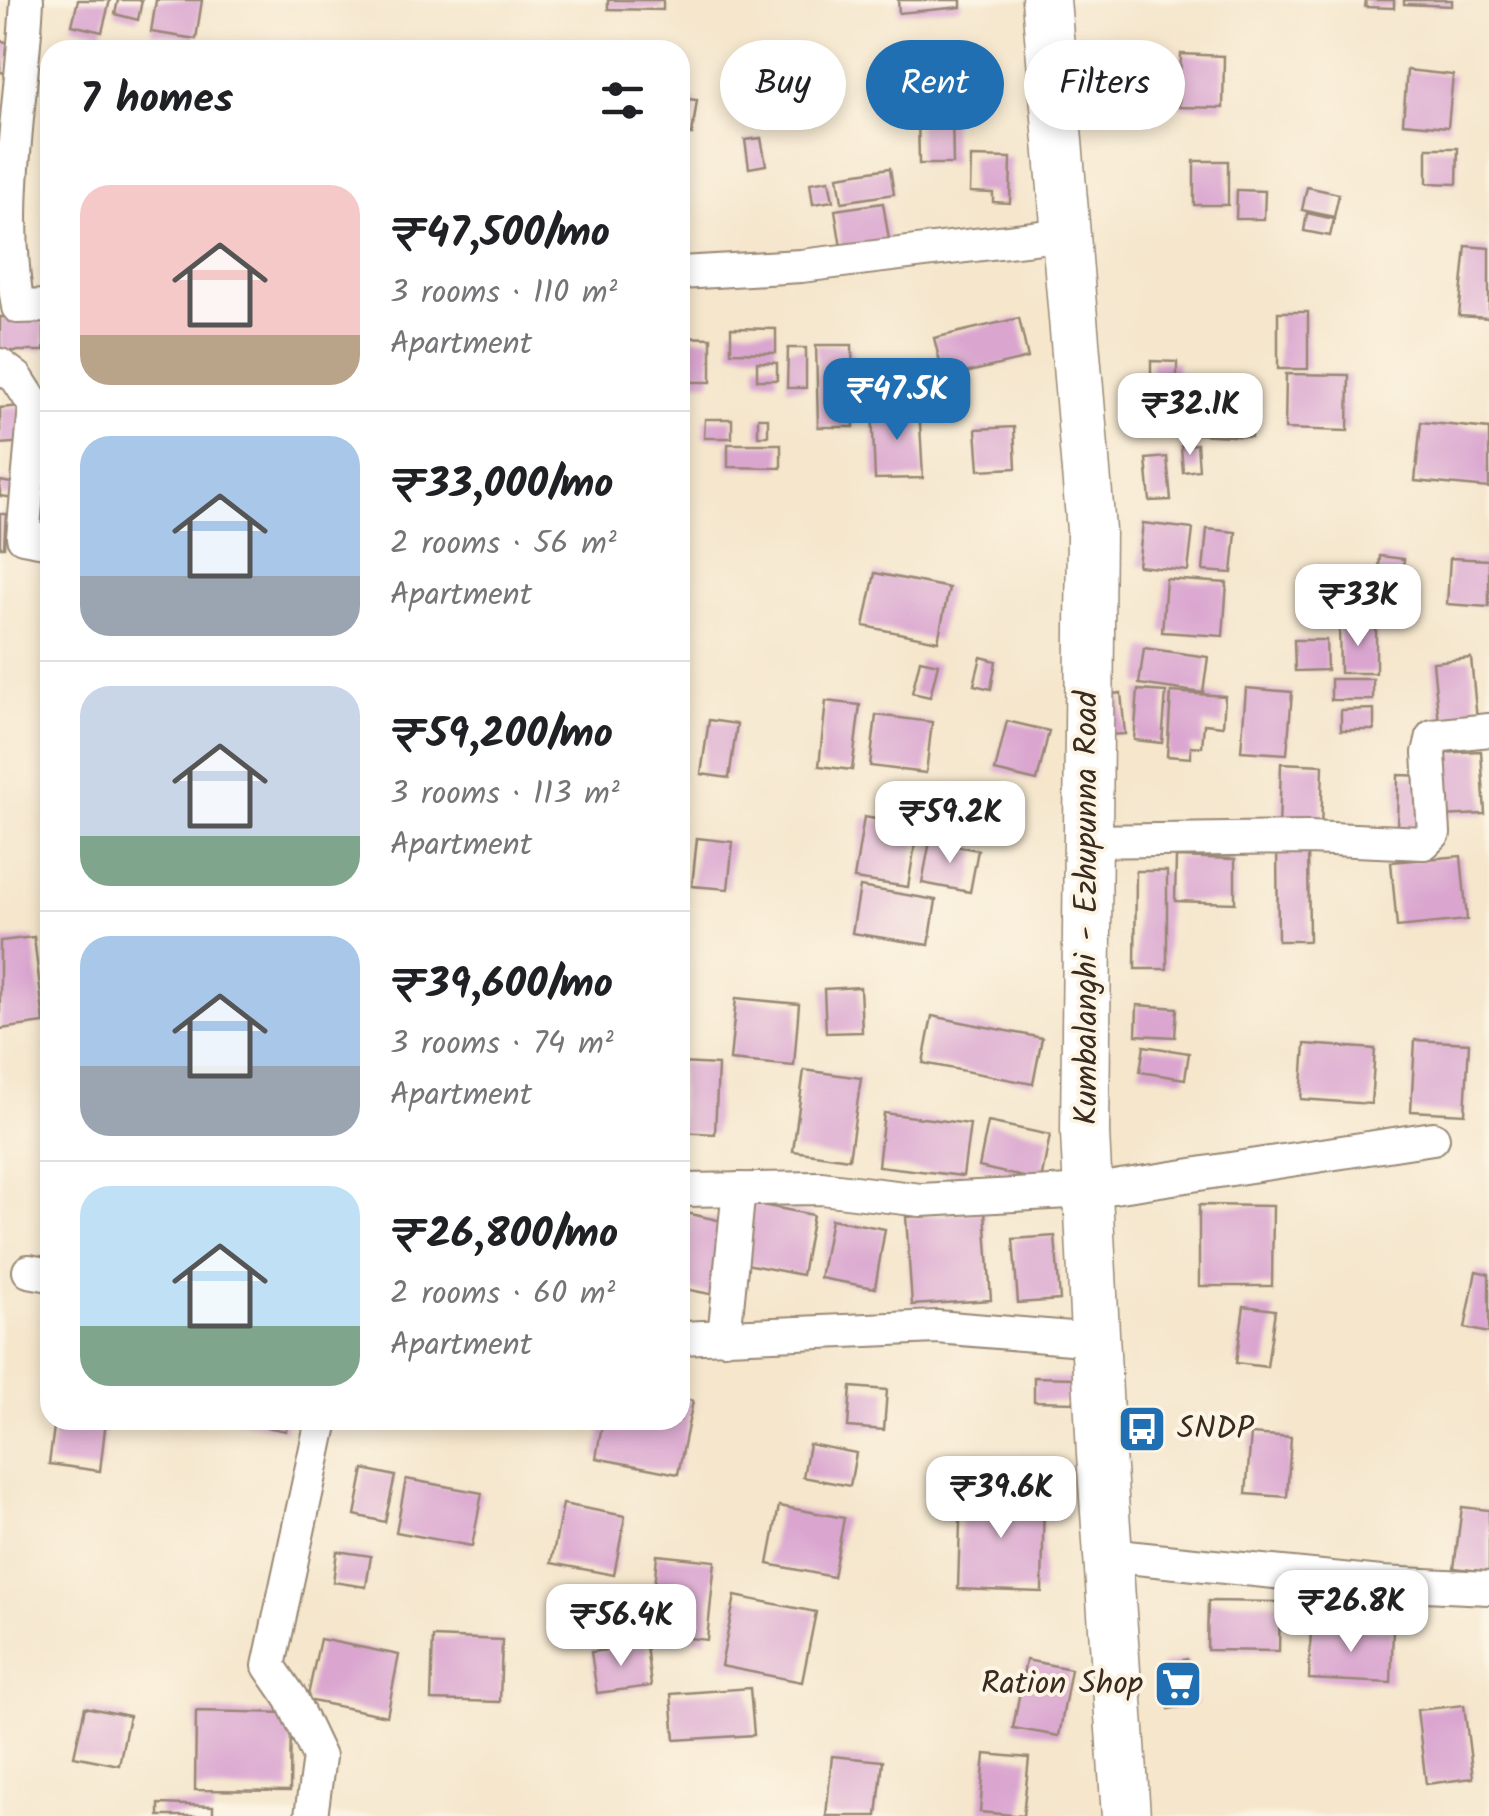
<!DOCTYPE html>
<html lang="en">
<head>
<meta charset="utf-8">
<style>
	:root { --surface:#fff; --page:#f2f2f2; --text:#202124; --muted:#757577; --line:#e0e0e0; --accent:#1f6fb2 }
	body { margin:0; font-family:Kalam,sans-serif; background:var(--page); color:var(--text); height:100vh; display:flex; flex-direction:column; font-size:38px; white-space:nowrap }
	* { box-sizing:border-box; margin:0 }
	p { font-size:32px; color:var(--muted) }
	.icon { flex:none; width:55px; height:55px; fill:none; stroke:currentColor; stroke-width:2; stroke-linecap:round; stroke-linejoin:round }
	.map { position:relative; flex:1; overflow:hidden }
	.panel { position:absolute; left:40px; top:40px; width:650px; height:1390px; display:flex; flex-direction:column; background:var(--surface); border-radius:30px; box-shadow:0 5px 15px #0003 }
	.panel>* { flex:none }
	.banner { position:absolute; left:720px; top:40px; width:618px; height:90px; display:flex; gap:20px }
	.price { position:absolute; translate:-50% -85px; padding:0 22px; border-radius:20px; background:#fff; color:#222; font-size:32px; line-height:65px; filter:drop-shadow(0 2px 5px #0008) }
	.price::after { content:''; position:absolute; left:50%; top:60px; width:30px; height:22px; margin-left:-15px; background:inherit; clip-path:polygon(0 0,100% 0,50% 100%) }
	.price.current { background:var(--accent); color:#fff }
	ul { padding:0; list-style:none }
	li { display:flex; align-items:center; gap:30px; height:250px; padding:0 40px }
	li+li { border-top:2px solid var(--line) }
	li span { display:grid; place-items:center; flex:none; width:280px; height:200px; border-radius:30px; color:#555 }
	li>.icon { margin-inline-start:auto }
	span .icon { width:120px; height:120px; fill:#fffc; stroke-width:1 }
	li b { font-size:42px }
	h2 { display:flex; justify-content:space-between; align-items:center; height:120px; padding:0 40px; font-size:42px }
	.pill { padding:0 35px; border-radius:45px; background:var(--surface); box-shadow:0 5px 15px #0003; font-size:35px; line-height:90px }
	.pill.current { background:var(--accent); color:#fff }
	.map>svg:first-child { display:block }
</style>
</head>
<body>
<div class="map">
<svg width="1489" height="1816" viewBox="0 0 1489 1816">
	<rect width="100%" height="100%" fill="#fcf5e5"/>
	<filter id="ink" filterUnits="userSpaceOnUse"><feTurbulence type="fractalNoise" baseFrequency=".01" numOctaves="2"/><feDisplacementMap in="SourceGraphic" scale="20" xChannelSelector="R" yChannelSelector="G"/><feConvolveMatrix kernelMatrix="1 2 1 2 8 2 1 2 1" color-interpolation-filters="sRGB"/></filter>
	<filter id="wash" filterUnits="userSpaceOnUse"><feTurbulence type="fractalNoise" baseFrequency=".0048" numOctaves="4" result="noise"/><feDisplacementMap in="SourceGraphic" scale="40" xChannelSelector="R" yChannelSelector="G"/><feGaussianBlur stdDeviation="2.25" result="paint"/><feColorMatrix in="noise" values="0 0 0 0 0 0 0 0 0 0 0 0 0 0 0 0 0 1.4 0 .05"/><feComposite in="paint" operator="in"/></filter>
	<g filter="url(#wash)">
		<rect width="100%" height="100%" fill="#f5e6cc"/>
		<g id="blocks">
			<g fill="#daa6d0">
				<polygon points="78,0 110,0 102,32 72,25"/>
				<polygon points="118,0 142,0 138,20 115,14"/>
				<polygon points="156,0 202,0 196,39 151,32"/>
				<polygon points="608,0 663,0 663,10 608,9"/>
				<polygon points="898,0 961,0 961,7 899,13"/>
				<polygon points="1366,0 1394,0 1394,8 1365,7"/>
				<polygon points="1404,0 1452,0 1452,6 1404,4"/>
				<polygon points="0,41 12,43 6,73 0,72"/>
				<polygon points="1181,54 1224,56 1223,108 1179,107"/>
				<polygon points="1407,70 1453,75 1448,127 1403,123"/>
				<polygon points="680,98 697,100 692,135 680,133"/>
				<polygon points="952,112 953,164 919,164 918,113"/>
				<polygon points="761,138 766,165 749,168 745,140"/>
				<polygon points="1427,148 1458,148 1457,184 1427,183"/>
				<polygon points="971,157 1011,158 1010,203 993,202 993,193 970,192"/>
				<rect x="1194" y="161" width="34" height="44"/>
				<polygon points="890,168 894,194 842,202 838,176"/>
				<polygon points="829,180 833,201 813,204 810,183"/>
				<polygon points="1307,187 1339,194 1334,217 1302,210"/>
				<polygon points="1237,190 1265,191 1264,219 1236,219"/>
				<polygon points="883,203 890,246 842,254 835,210"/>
				<polygon points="1307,213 1334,219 1330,236 1304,231"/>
				<polygon points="1466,246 1489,248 1489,318 1459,316"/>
				<rect x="1278" y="312" width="30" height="57"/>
				<rect x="0" y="317" width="44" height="34"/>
				<polygon points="1019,318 1028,358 944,378 934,338"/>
				<polygon points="731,328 776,329 776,353 731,352"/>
				<polygon points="680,337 711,338 711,382 680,382"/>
				<polygon points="816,345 852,345 854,427 818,427"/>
				<polygon points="788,348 806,348 806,388 787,388"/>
				<polygon points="1151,361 1177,362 1177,377 1151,377"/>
				<polygon points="757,362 777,363 777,380 757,380"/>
				<polygon points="1286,374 1349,375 1348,431 1285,429"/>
				<polygon points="1162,382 1175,382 1174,414 1162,414"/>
				<polygon points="1199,390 1254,393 1251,437 1196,434"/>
				<polygon points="21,406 24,442 0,444 0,408"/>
				<polygon points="919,406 923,478 875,479 872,408"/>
				<rect x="758" y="418" width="10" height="18"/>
				<polygon points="705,419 732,419 732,438 704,438"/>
				<polygon points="1421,422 1489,429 1489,488 1415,481"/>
				<polygon points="1014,427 1016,468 979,470 976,429"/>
				<polygon points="728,444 781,444 781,468 728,467"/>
				<polygon points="1197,444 1199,470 1183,472 1181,446"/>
				<polygon points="1167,457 1171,500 1150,501 1146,459"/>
				<polygon points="0,481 17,484 15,498 0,496"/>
				<polygon points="0,514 6,514 4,547 0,547"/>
				<polygon points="1143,523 1193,529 1188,571 1138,566"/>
				<polygon points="1207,529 1236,532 1232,573 1203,571"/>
				<polygon points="1380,556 1404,559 1401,583 1378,581"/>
				<polygon points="1450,558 1489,560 1489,607 1447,604"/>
				<polygon points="875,573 949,588 938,641 864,626"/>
				<polygon points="1166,579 1227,583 1223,636 1162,632"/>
				<polygon points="1345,585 1401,591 1400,605 1343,599"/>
				<polygon points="1376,625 1376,673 1340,673 1339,626"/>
				<polygon points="1294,640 1326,640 1327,670 1295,671"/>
				<polygon points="1144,648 1208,657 1203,693 1139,684"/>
				<polygon points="981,657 996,661 991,689 974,685"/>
				<polygon points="1471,658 1477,720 1439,723 1433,662"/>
				<polygon points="920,660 938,664 930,697 912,693"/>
				<rect x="1331" y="679" width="42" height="21"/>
				<polygon points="1246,688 1292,692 1287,754 1241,751"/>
				<polygon points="1138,690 1166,692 1162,743 1134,740"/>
				<polygon points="1171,692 1225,696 1223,726 1204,724 1202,747 1191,746 1191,758 1167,756"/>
				<polygon points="1121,693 1125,734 1108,735 1105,695"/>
				<polygon points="826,701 860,705 852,770 819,766"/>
				<polygon points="1374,709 1374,730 1341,730 1341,710"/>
				<polygon points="876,715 932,722 926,773 870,766"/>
				<polygon points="709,720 737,724 729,778 701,774"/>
				<polygon points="1007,721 1049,731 1037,781 995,771"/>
				<polygon points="1481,751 1485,814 1440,816 1437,753"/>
				<polygon points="1281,763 1323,765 1321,833 1279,832"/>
				<polygon points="1398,775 1427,776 1425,832 1397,831"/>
				<polygon points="864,817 918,826 908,887 854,879"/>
				<polygon points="697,838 733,842 728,889 692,886"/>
				<polygon points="930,841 978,850 970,892 922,883"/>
				<polygon points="1277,844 1308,844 1309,941 1278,941"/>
				<polygon points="1461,856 1467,920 1397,927 1391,862"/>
				<polygon points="1176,857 1235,859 1235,903 1175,901"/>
				<polygon points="1136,871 1167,871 1167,969 1135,969"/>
				<polygon points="860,887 936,900 929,945 852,933"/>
				<polygon points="34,937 44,1023 0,1029 0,941"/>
				<polygon points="860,987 862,1032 826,1033 824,989"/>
				<polygon points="736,998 799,1004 794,1066 730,1060"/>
				<polygon points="1137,1005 1177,1008 1175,1037 1136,1035"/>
				<polygon points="932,1016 1042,1038 1033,1084 923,1063"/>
				<polygon points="1415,1040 1469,1043 1465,1114 1411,1111"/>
				<polygon points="1305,1044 1375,1049 1371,1104 1301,1099"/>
				<polygon points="1144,1046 1189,1053 1185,1079 1140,1072"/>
				<polygon points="680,1063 718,1065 715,1134 680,1132"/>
				<polygon points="804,1070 861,1078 849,1159 793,1151"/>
				<polygon points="884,1113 970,1124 963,1176 878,1166"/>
				<polygon points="988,1122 1050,1135 1041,1181 979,1167"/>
				<polygon points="752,1203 813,1215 802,1275 741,1263"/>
				<polygon points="1199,1205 1273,1206 1272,1286 1199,1286"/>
				<polygon points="985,1211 991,1300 912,1305 906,1217"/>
				<polygon points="682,1212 731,1223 715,1295 680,1288"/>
				<polygon points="831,1219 885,1229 875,1288 820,1278"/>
				<polygon points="1055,1236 1060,1300 1018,1303 1013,1239"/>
				<polygon points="1476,1271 1489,1274 1489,1333 1465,1328"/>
				<polygon points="1244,1306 1275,1310 1267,1367 1236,1363"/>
				<polygon points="1034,1377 1075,1378 1074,1402 1034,1401"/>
				<polygon points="851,1387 887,1390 884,1430 848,1427"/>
				<polygon points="680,1398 693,1401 678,1474 596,1458 603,1420 680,1420"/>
				<polygon points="55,1420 106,1420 100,1471 49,1464"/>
				<polygon points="231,1420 287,1420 286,1431"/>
				<polygon points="1251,1434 1291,1437 1287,1497 1246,1494"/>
				<polygon points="809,1444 856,1453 850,1486 803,1477"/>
				<polygon points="364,1469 395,1476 385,1522 355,1515"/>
				<polygon points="406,1479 482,1493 472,1546 396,1532"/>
				<polygon points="961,1490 1044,1493 1042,1592 958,1589"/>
				<polygon points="563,1504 625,1516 614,1575 551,1563"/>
				<polygon points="779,1506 844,1518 833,1577 768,1564"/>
				<polygon points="1462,1507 1489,1510 1489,1572 1454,1568"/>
				<polygon points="337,1551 371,1556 366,1587 333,1582"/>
				<polygon points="657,1555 715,1561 707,1640 650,1634"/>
				<polygon points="735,1596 816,1612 802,1682 721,1666"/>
				<polygon points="1208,1601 1280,1602 1279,1651 1207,1650"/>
				<polygon points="1311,1626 1393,1630 1391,1683 1309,1679"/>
				<polygon points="433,1637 502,1640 500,1702 431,1700"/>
				<polygon points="320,1639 399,1655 387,1716 307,1700"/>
				<polygon points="646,1645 651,1686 597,1693 591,1652"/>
				<polygon points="1187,1659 1196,1704 1169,1709 1160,1665"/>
				<polygon points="1026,1660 1071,1669 1059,1736 1013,1728"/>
				<polygon points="750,1688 754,1735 675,1740 671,1694"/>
				<polygon points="1464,1705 1473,1778 1426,1784 1417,1710"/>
				<polygon points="85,1707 129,1716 119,1765 74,1756"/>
				<polygon points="196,1711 291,1713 290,1791 195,1790"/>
				<polygon points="985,1754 1029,1758 1023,1816 980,1812"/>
				<polygon points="832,1756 883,1761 877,1816 826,1816"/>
				<polygon points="159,1804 213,1806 213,1816 159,1816"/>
			</g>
		</g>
	</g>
	<g filter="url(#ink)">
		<use href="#blocks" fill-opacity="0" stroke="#988875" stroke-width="2.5"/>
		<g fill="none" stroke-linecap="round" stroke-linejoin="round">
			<g stroke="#988875" stroke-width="36">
				<g id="minor">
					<path d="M27,0C22,104 0,203 18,307L50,306"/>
					<polyline points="680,273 801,266 1066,234"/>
					<polyline points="0,365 17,378 35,406 23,537 50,542"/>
					<polyline points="1087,841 1308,838 1424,843 1434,833 1429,753 1433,736 1489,730"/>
					<polyline points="680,1190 821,1188 921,1200 1088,1191 1433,1138"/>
					<polyline points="29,1271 50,1275"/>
					<polyline points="724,1337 739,1189"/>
					<polyline points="680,1338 937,1327 1095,1340"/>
					<polyline points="1107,1555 1381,1583 1489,1588"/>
					<polyline points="311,1816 319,1757 291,1698 269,1666 322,1420"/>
				</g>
			</g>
			<g stroke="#988875" stroke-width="51">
				<polyline id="secondary" points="1046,0 1091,530 1085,1133 1101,1454 1126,1816"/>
			</g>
			<use href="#minor" stroke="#fff" stroke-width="32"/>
			<use href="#secondary" stroke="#fff" stroke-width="48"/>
		</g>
	</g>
	<defs>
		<g id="bus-square" transform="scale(2.5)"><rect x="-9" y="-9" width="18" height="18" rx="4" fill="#1f6fb2" stroke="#fcf5e5"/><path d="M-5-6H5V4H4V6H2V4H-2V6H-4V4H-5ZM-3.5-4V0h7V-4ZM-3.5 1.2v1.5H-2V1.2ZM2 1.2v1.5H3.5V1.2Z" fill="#fff"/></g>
		<g id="supermarket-square" transform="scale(2.5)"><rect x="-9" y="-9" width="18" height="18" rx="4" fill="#1f6fb2" stroke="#fcf5e5"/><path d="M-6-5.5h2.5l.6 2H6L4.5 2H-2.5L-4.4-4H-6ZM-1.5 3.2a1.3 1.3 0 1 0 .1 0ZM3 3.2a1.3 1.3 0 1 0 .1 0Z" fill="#fff"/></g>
	</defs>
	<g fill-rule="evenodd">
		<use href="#bus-square" x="1142" y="1429"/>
		<use href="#supermarket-square" x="1178" y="1684"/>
	</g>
	<g text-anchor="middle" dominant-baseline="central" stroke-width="8" stroke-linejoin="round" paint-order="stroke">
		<g font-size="32" fill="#3b2a1e" stroke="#fcf5e5">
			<text transform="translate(1087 908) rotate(-90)">Kumbalanghi - Ezhupunna Road</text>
		</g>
		<g font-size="32" fill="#3b2a1e" stroke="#fcf5e5" text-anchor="start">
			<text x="1177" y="1429">SNDP</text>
			<text x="1143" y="1684" text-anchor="end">Ration Shop</text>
		</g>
	</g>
</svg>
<b class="price current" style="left:897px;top:443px">₹47.5K</b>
<b class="price" style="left:1190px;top:458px">₹32.1K</b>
<b class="price" style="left:1358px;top:649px">₹33K</b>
<b class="price" style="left:950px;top:866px">₹59.2K</b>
<b class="price" style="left:1001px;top:1541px">₹39.6K</b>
<b class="price" style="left:1351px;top:1655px">₹26.8K</b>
<b class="price" style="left:621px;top:1669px">₹56.4K</b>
<div class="banner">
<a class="pill">Buy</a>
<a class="pill current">Rent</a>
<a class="pill">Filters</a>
</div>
<section class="panel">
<h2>7 homes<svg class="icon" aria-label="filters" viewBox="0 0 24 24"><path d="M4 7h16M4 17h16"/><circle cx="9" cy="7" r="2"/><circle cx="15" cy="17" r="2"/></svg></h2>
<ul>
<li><span style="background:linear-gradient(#f6c9c9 75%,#b9a48a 0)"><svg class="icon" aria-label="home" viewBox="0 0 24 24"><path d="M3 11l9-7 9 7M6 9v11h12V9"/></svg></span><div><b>₹47,500/mo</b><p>3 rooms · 110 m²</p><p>Apartment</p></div></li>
<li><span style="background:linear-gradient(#a9c7e8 70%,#9aa5b1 0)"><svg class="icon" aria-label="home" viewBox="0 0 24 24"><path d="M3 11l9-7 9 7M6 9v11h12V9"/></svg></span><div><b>₹33,000/mo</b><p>2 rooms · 56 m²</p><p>Apartment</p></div></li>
<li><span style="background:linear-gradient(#c9d6e8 75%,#7fa58c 0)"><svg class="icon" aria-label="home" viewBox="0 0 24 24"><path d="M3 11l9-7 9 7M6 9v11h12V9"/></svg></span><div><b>₹59,200/mo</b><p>3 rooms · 113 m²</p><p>Apartment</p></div></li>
<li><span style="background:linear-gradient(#a9c7e8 65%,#9aa5b1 0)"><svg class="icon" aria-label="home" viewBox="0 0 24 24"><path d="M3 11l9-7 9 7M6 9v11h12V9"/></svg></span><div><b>₹39,600/mo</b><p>3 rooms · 74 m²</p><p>Apartment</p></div></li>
<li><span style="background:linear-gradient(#bfe0f5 70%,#7fa58c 0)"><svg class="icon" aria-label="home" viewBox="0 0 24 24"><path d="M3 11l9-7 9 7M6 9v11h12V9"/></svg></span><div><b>₹26,800/mo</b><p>2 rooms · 60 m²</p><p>Apartment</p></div></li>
</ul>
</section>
</div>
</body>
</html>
